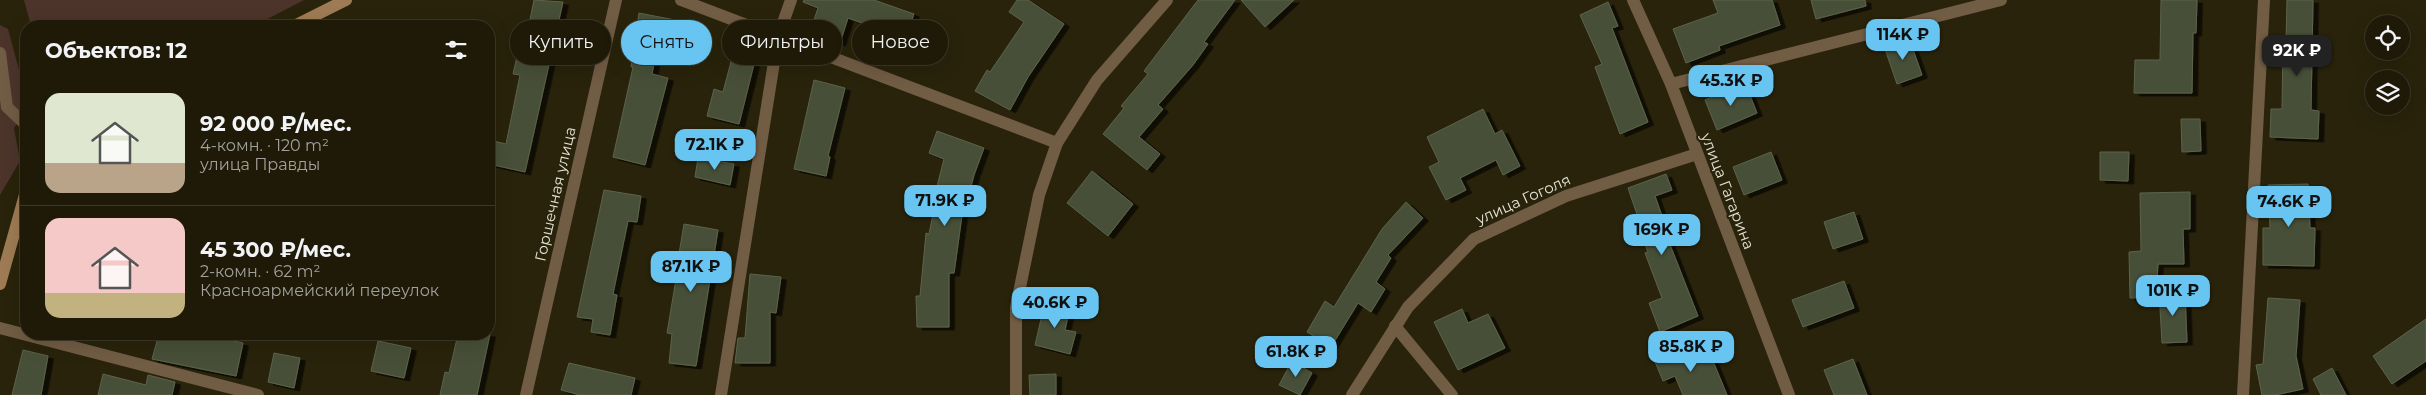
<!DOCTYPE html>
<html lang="ru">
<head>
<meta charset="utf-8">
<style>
	:root { --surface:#1f1a08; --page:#2c2716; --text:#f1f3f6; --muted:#a1a19c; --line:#3c3829; --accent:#68c4f0 }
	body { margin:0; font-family:Montserrat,sans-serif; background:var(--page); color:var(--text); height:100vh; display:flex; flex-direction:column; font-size:19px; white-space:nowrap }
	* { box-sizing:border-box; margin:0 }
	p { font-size:16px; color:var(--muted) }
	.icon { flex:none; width:28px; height:28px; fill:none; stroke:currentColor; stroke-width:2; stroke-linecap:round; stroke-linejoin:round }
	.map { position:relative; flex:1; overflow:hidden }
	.details { position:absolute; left:20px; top:20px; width:475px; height:320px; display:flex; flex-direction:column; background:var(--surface); border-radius:20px; box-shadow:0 5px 20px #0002,0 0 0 1px var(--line) }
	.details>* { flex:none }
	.banner { position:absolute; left:510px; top:20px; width:475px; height:45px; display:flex; gap:10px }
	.buttons { position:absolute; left:2365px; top:15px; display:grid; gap:10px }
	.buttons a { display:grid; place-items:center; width:45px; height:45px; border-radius:50%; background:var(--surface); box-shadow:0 5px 20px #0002,0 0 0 1px var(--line); font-size:25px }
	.price { position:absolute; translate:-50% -42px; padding:0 11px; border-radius:10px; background:var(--accent); color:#111; font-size:16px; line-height:32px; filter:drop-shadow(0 1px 2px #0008) }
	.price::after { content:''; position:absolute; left:50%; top:30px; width:15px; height:11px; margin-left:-8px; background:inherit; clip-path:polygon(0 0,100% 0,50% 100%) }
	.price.on { background:#222; color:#fff }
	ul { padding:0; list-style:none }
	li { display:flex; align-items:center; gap:15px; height:125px; padding:0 25px }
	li+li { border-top:1px solid var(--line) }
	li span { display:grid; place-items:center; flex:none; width:140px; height:100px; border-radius:15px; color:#555 }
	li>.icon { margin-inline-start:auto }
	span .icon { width:60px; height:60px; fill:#fffc; stroke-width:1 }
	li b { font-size:21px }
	h2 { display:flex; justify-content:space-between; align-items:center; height:60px; padding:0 25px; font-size:21px }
	.pill { padding:0 18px; border-radius:22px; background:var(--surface); box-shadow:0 5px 20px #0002,0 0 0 1px var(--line); font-size:18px; line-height:45px }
	.pill.on { background:var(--accent); color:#111 }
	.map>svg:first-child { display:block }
</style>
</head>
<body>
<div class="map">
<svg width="2426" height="395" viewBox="0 0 2426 395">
	<defs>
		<filter id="shadow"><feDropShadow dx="5.5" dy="3" stdDeviation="0" flood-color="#0009"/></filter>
	</defs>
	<rect width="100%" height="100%" fill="#29230b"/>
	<g fill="#4c342b">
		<polygon points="24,0 304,0 254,26 31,26"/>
		<polygon points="0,25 8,29 26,96 26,110 14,128 20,161 0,195"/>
	</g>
	<g fill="#474f37" stroke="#5c644b" filter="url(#shadow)">
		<polygon points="534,0 563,2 525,172 489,164 489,140 506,144 520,75 513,74 519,48 524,49"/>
		<polygon points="804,0 874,0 914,14 905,39 848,18 840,43 810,32 818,8 803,2"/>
		<polygon points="1017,0 1028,0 1064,24 1028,77 1010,110 975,91 987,70 990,72 1024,22 1009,12"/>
		<polygon points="1198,0 1235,0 1204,42 1208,44 1193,65 1158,105 1163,109 1139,137 1160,154 1147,170 1103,134 1124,108 1121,106 1148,74 1144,71"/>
		<polygon points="1241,0 1294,0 1265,27"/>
		<polygon points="1713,0 1772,0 1780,25 1719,46 1720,50 1686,63 1673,29 1718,13"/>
		<polygon points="1811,0 1865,0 1866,6 1816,19"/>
		<polygon points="2161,0 2197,0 2196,33 2193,33 2192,93 2134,93 2135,60 2160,60"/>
		<polygon points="2287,0 2313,0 2311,110 2319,111 2318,139 2270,137 2271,109 2282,109 2283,40 2286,40"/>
		<polygon points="1608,2 1618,26 1612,28 1648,122 1620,134 1595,67 1602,64 1580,15"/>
		<polygon points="639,13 675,20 671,44 658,42 652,74 668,78 645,165 613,157 633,67 631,67"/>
		<polygon points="1909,38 1922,75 1897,84 1884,46"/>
		<polygon points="732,58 754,64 739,124 707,116 714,89 723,92"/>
		<polygon points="814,80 845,88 828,156 830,157 826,176 794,169"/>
		<polygon points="1745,83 1757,113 1717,130 1705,100"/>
		<polygon points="1483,109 1495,134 1502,130 1520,166 1503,175 1496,160 1460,178 1466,190 1446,200 1429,167 1439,162 1427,137"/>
		<polygon points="2181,119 2200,119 2201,151 2182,152"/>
		<polygon points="937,131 984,148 974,175 967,202 964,201 954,273 949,273 949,327 917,327 916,296 920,296 926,233 929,234 937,194 935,194 944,159 929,153"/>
		<polygon points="1771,152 1782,180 1744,195 1733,167"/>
		<polygon points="2100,152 2129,152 2128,181 2100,180"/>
		<polygon points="698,158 734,164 730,185 695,177"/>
		<polygon points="1092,171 1133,204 1108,236 1067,203"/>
		<polygon points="1666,174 1672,190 1655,196 1669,236 1667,237 1698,316 1660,332 1649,303 1662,298 1645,253 1648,252 1637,224 1640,223 1628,188"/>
		<polygon points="2308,184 2310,228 2315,228 2314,266 2263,265 2263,228 2270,228 2268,185"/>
		<polygon points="604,190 641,196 637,222 628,221 613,294 617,295 610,335 591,332 593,319 577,317"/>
		<polygon points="2190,192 2190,229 2183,229 2184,264 2158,264 2156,297 2130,298 2129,252 2141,251 2140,193"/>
		<polygon points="1406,202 1423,218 1388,255 1391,258 1376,282 1385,289 1371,312 1358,303 1331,347 1307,332 1325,301 1334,307 1382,229"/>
		<polygon points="1854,212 1863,239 1833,249 1824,222"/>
		<polygon points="684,224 718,230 696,366 669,363 672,334 667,333 676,279 671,278 676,254 679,254"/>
		<polygon points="750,274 781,277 776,313 770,312 770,363 735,363 738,338 745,338"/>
		<polygon points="1844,281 1854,308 1803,327 1792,300"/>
		<polygon points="2159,291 2185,292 2187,342 2162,343"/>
		<polygon points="2268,298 2300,300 2296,356 2303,389 2275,395 2262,395 2256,365 2263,364"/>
		<polygon points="1045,302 1070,308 1065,330 1076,332 1070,354 1035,345"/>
		<polygon points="1462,309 1468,323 1488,314 1505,348 1458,370 1434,322"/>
		<polygon points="2426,319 2426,361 2392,384 2373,356"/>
		<polygon points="159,334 203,334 243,343 236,376 152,359"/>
		<polygon points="458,334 490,334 477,395 440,395 445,372 449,373"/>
		<polygon points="378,341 411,348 404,378 371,371"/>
		<polygon points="1668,345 1675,363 1708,349 1727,395 1683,395 1675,376 1663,381 1651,352"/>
		<polygon points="23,350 48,356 41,395 12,395"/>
		<polygon points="274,353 300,358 294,388 268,382"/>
		<polygon points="1853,359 1867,395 1834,395 1824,370"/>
		<polygon points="1292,361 1312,373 1300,395 1279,385"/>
		<polygon points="569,363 635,378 631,395 580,395 561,390"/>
		<polygon points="2332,368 2346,395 2321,395 2313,379"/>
		<polygon points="103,374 146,385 148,375 175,382 172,395 98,395"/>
		<polygon points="1056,374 1056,395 1030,395 1029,375"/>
	</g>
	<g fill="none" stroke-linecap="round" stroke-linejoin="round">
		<g stroke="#715c44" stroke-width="12">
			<polyline points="681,0 1057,143"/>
			<polyline points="1633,0 1671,84 1789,395"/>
			<polyline points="0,53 7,107 26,125"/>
			<polyline points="1671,84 2001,0"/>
			<polyline points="1395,326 1452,395"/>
			<polyline points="0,328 258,395"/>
			<polyline points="526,395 616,0"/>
			<polyline points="721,395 778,37 791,0"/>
			<polyline points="1016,395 1016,307 1039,195 1057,143 1097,80 1167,0"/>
			<polyline points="1352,395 1408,307 1474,239 1566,196 1697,154"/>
			<polyline points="2243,395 2264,0"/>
		</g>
		<g stroke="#9e7b54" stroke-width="12">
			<polyline points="294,26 346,0"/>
			<polyline points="0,284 26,191"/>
		</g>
	</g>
	<g text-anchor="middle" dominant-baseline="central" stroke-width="4.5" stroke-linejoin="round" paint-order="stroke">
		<g font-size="15" fill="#e6e3d4" stroke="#29230b">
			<text transform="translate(1728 191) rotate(69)">улица Гагарина</text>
			<text transform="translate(555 194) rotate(-77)">Горшечная улица</text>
			<text transform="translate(1523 199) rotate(-24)">улица Гоголя</text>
		</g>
	</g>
</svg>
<div class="buttons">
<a><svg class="icon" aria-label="locate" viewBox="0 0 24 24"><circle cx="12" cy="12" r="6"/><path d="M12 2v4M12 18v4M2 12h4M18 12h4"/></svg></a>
<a><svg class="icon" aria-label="layers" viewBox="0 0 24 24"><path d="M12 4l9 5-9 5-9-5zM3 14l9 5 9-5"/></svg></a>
</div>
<b class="price" style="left:1903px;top:61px">114K ₽</b>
<b class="price on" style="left:2297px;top:77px">92K ₽</b>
<b class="price" style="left:1731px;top:107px">45.3K ₽</b>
<b class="price" style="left:715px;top:171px">72.1K ₽</b>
<b class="price" style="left:945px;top:227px">71.9K ₽</b>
<b class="price" style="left:2289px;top:228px">74.6K ₽</b>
<b class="price" style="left:1662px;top:256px">169K ₽</b>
<b class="price" style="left:691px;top:293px">87.1K ₽</b>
<b class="price" style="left:2173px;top:317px">101K ₽</b>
<b class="price" style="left:1055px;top:329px">40.6K ₽</b>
<b class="price" style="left:1691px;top:373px">85.8K ₽</b>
<b class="price" style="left:1296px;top:378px">61.8K ₽</b>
<div class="banner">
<a class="pill">Купить</a>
<a class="pill on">Снять</a>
<a class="pill">Фильтры</a>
<a class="pill">Новое</a>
</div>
<section class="details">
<h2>Объектов: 12<svg class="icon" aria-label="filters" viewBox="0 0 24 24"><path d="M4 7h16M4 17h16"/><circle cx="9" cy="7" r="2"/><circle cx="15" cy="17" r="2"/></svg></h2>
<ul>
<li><span style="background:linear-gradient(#dfe7d0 70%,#b9a48a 0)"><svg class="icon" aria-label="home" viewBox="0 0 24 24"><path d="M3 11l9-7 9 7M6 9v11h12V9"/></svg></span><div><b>92 000 ₽/мес.</b><p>4-комн. · 120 m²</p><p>улица Правды</p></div></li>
<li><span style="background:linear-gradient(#f6c9c9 75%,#c2b280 0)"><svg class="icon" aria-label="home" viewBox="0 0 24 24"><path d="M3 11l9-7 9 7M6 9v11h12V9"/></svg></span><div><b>45 300 ₽/мес.</b><p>2-комн. · 62 m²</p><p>Красноармейский переулок</p></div></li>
</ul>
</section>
</div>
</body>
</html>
